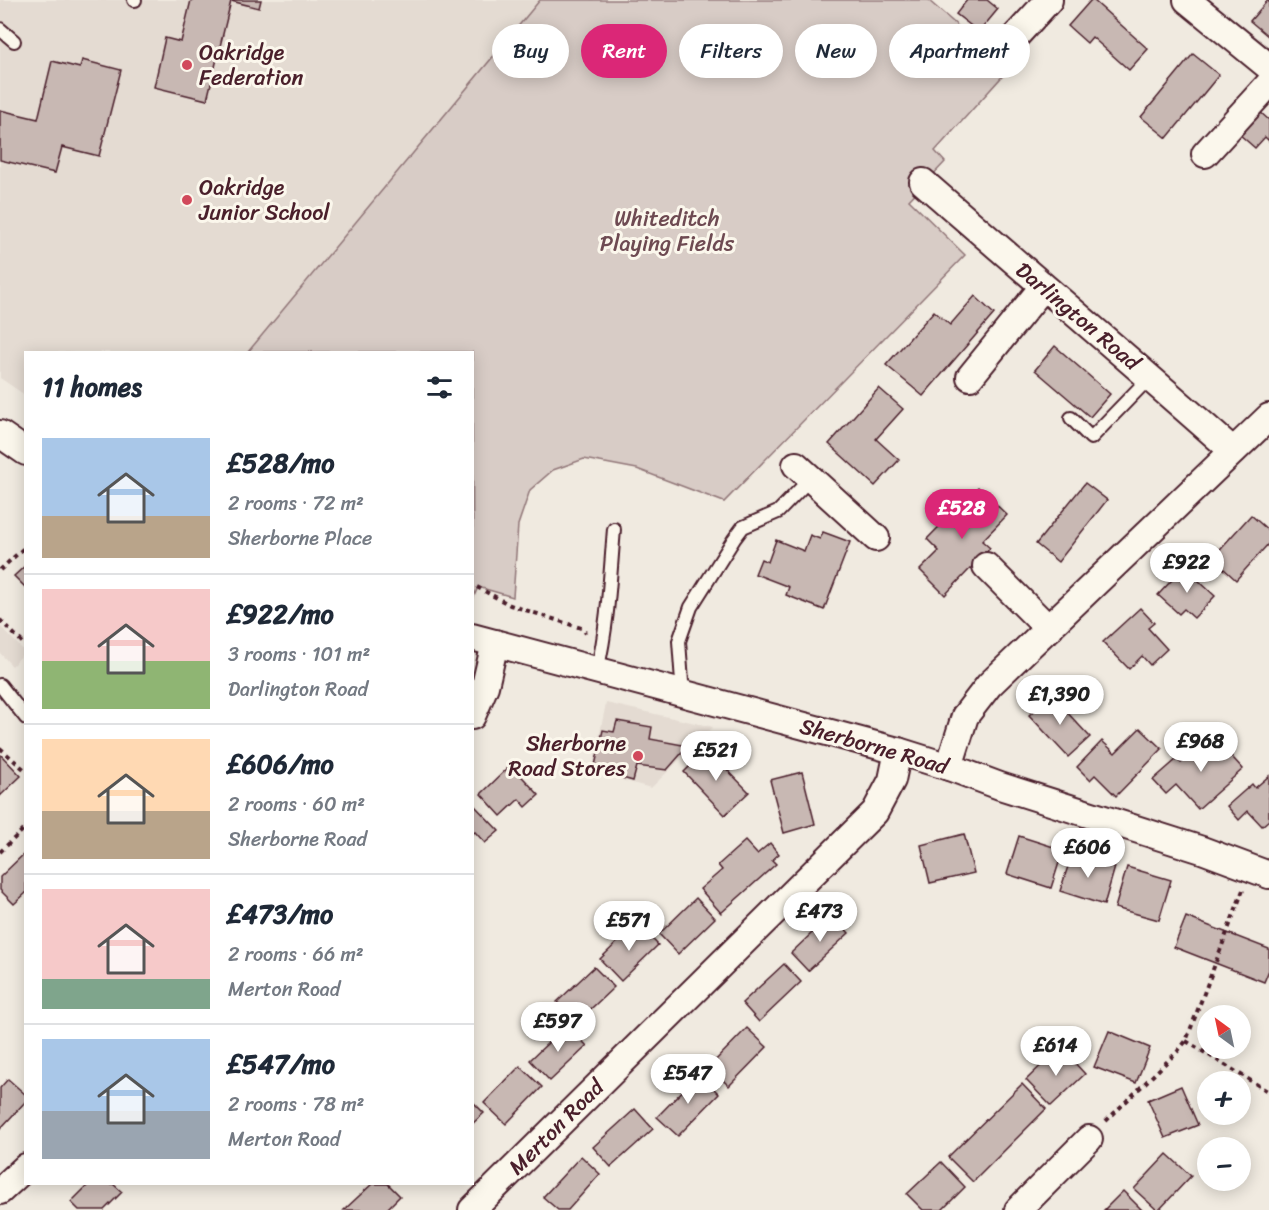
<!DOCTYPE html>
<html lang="en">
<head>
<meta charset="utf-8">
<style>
	:root { --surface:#fff; --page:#f2f2f3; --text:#1f2937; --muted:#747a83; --line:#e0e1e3; --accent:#db2777 }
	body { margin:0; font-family:Sriracha,sans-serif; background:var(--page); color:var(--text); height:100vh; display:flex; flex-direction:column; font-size:22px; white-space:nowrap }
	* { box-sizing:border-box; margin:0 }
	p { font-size:20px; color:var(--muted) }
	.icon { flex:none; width:33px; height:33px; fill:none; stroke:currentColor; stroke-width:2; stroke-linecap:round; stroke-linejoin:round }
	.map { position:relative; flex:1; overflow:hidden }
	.panel { position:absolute; left:24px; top:351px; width:450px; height:834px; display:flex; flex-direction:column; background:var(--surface); border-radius:0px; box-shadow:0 3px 15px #0003 }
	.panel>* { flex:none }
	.guide { position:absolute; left:492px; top:24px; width:570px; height:54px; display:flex; gap:12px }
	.needle { width:39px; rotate:327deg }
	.controls { position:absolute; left:1197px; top:1005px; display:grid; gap:12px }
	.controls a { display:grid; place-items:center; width:54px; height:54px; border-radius:50%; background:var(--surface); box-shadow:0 3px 15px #0003; font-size:30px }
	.price { position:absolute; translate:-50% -51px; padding:0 14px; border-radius:21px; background:#fff; color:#222; font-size:20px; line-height:39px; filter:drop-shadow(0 2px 3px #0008) }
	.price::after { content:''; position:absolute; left:50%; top:36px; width:18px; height:14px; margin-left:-9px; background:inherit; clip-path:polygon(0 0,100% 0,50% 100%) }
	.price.on { background:var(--accent); color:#fff }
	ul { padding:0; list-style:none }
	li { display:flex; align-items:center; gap:18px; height:150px; padding:0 18px }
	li+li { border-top:2px solid var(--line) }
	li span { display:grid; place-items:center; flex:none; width:168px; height:120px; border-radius:0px; color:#555 }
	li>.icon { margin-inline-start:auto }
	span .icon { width:72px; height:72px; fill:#fffc; stroke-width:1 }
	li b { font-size:26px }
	h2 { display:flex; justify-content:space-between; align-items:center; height:72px; padding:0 18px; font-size:26px }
	.tag { padding:0 21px; border-radius:27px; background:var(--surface); box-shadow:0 3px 15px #0003; font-size:21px; line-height:54px }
	.tag.on { background:var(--accent); color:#fff }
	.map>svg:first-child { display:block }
</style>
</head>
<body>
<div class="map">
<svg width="1269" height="1210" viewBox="0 0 1269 1210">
	<rect width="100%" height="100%" fill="#f0eae0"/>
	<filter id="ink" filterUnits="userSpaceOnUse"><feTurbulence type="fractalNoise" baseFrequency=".0167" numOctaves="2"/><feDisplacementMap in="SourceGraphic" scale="12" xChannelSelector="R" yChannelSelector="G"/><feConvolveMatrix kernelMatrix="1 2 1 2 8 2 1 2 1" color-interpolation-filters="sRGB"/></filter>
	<g filter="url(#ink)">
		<g fill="#e4dbd2">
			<polygon points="0,0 540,0 248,352 26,352 25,395 0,378"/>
			<polygon points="0,626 25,652 12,666 0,653"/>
			<polygon points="606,703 713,727 651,788 592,772"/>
		</g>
		<polygon fill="#d8ccc6" stroke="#917678" stroke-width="1.5" points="540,0 928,0 1008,70 935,151 945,162 909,200 965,255 724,502 637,469 584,459 553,470 530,490 518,525 513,597 478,587 473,599 472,352 248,352"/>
		<g fill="#c8b8b3" stroke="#4a1f2b" stroke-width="1.5">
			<polygon points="191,0 261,0 259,8 231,1 207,100 154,87 165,38 181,42"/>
			<polygon points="967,0 987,0 998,9 979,32 956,14"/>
			<polygon points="1091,0 1093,0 1148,49 1129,70 1092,37 1087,43 1068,26"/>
			<polygon points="1268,0 1269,0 1269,37 1250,21"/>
			<polygon points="1193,54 1219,75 1167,138 1141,117"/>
			<polygon points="82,60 121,70 99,156 62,147 55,173 0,160 0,110 38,119 52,61 80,68"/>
			<polygon points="1259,111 1269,120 1269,141 1265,137 1255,148 1239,134"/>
			<polygon points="975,296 994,314 923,396 886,365 934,311 950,325"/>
			<polygon points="1055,346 1110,394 1090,417 1035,370"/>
			<polygon points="879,388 903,409 876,439 899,460 875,486 829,444"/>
			<polygon points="1085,483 1107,500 1058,562 1036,544"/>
			<polygon points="978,487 1007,515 982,541 990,548 945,595 920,570 939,551 927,539"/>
			<polygon points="1251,515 1269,531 1269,543 1236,580 1212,558"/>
			<polygon points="823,532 850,542 824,610 786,595 789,587 755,574 761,559 768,562 776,540 804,551 810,535 820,539"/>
			<polygon points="26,565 26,588 14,576"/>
			<polygon points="1184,567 1215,596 1194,618 1184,609 1179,614 1158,595"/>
			<polygon points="1140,608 1154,623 1148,628 1167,649 1150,665 1142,656 1129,669 1103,642"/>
			<polygon points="1051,695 1090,737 1068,757 1029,715"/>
			<polygon points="617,721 652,727 650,739 688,746 667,770 637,766 633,781 594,770 603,730 614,732"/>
			<polygon points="1140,728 1162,749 1116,796 1095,775 1090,780 1077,767 1102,741 1115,753"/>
			<polygon points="1212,735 1243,769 1198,809 1176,785 1166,794 1153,780 1177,759 1181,763"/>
			<polygon points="707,749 749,792 725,815 684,772"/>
			<polygon points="1,755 21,776 0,796 0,756"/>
			<polygon points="511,765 539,795 526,807 519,799 501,816 481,794"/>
			<polygon points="802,772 815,824 784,833 770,780"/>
			<polygon points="1269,776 1269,820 1262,826 1248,811 1239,820 1227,806 1252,784 1255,788"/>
			<polygon points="474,805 499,831 485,843 475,832 472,834 472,806"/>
			<polygon points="964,834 974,873 930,883 921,845"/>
			<polygon points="1019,836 1063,850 1051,888 1007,874"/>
			<polygon points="745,841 757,854 770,843 779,854 772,860 776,864 721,913 700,889 722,870 718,865"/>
			<polygon points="26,852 26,893 14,904 0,890 0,877"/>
			<polygon points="1072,854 1115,867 1104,905 1060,891"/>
			<polygon points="1127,867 1171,880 1159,920 1115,908"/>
			<polygon points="696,898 715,918 678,954 659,934"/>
			<polygon points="832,914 849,933 808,971 791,953"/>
			<polygon points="1186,917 1269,949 1269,970 1264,982 1174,947"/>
			<polygon points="637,923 658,945 621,981 600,959"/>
			<polygon points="784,964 801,982 759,1022 742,1003"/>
			<polygon points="594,967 614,987 577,1022 557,1002"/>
			<polygon points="567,1025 587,1046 550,1081 530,1060"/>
			<polygon points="747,1028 767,1047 729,1086 709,1067"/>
			<polygon points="1109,1031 1150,1048 1136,1083 1094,1067"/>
			<polygon points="1060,1047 1085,1074 1051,1106 1026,1080"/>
			<polygon points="520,1066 542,1087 506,1124 484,1103"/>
			<polygon points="699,1074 719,1094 678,1136 657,1117"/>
			<polygon points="8,1079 26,1095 26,1101 0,1129 0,1088"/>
			<polygon points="1022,1084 1046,1109 973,1182 948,1157"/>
			<polygon points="1181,1086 1198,1125 1165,1138 1148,1100"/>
			<polygon points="472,1101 484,1113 472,1124"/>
			<polygon points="635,1109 653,1129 611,1167 593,1147"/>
			<polygon points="1167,1154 1191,1176 1159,1210 1157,1210 1134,1189"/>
			<polygon points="581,1156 600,1174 568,1210 558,1210 543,1197"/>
			<polygon points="941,1162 965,1187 942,1210 923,1210 907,1194"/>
			<polygon points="89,1184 113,1184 122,1192 104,1210 79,1210 71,1202"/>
			<polygon points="372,1184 388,1184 400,1196 386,1210 344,1210"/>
			<polygon points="1123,1191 1142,1210 1104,1210"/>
		</g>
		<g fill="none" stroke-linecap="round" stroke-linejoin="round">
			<g stroke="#4a1f2b" stroke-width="16">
				<g id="lane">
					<polyline points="134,0 135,0"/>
					<polyline points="0,29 14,41"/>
					<polyline points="1071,418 1091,438 1150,377"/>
					<path d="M597,671C608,625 610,577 614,529"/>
					<polyline points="0,685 26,718"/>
					<polyline points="679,692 682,682 679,641 691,607 734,539 743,527 778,512 810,479"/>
				</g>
			</g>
			<g stroke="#4a1f2b" stroke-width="30">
				<g id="street">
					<polyline points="1187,0 1269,67"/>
					<polyline points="1015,37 1049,0"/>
					<polyline points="1205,154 1269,84"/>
					<path d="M923,182C1026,272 1131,360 1233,451"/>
					<polyline points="970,377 1043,287"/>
					<polyline points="0,434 26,452"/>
					<polyline points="796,465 876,538"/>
					<polyline points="986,566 1049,629"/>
					<polyline points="472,637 898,751 949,767 1000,786 1202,850 1269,875"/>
					<polyline points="472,716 485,686 495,643"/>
					<polyline points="949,767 965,716 989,685 1269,417"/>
					<polyline points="0,1191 26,1167"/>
					<polyline points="472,1210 875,812 892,780 898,751"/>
					<polyline points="1018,1210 1089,1139"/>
				</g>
			</g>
			<g stroke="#4a1f2b" stroke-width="4" stroke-dasharray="4.5 4.5" stroke-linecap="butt">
				<polyline points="0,570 26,546"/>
				<polyline points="477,587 510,605 581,628 586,633"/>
				<polyline points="0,620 26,646"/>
				<polyline points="0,748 26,771"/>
				<polyline points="0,852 26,827"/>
				<polyline points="1186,1041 1269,1092"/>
				<polyline points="1106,1121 1178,1051 1186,1041 1243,890"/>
			</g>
			<use href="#lane" stroke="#fbf7ec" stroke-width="12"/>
			<use href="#street" stroke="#fbf7ec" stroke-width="26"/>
		</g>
	</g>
	<g fill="#d1495b" stroke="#fbf7ec" stroke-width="2">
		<circle cx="187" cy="65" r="6"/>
		<circle cx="187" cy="200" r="6"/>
		<circle cx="638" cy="756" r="6"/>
	</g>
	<g text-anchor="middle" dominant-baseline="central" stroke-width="6" stroke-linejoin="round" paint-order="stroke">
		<g font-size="22" fill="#4a1f2b" stroke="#fbf7ec" text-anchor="start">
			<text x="199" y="52">Oakridge<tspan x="199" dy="25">Federation</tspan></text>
			<text x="199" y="187">Oakridge<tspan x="199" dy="25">Junior School</tspan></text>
			<text x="626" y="743" text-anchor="end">Sherborne<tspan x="626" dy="25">Road Stores</tspan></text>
		</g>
		<g font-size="22" fill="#6e4a52" stroke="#fbf7ec">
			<text x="667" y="218">Whiteditch<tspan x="667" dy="25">Playing Fields</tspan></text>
		</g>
		<g font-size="22" fill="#4a1f2b" stroke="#fbf7ec">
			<text transform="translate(1078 316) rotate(40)">Darlington Road</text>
			<text transform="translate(874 746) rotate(16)">Sherborne Road</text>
			<text transform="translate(556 1127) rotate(-45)">Merton Road</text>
		</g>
	</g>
</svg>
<div class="controls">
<a><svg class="needle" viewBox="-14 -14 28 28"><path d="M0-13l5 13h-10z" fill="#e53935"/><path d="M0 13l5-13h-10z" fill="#747a83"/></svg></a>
<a>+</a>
<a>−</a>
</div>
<b class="price on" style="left:962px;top:540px">£528</b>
<b class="price" style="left:1187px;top:594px">£922</b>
<b class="price" style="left:1060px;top:726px">£1,390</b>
<b class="price" style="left:1201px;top:773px">£968</b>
<b class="price" style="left:716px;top:782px">£521</b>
<b class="price" style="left:1088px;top:879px">£606</b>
<b class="price" style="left:820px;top:943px">£473</b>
<b class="price" style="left:629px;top:952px">£571</b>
<b class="price" style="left:558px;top:1053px">£597</b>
<b class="price" style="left:1056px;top:1077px">£614</b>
<b class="price" style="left:688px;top:1105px">£547</b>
<div class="guide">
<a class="tag">Buy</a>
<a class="tag on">Rent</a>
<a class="tag">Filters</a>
<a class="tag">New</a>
<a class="tag">Apartment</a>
</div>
<section class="panel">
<h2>11 homes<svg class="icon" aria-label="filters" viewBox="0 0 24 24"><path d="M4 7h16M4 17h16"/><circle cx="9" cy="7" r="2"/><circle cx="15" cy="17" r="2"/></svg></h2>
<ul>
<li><span style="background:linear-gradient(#a9c7e8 65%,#b9a48a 0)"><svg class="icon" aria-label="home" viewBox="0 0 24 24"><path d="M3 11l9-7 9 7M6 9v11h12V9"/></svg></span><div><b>£528/mo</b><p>2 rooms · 72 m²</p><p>Sherborne Place</p></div></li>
<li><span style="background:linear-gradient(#f6c9c9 60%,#8fb573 0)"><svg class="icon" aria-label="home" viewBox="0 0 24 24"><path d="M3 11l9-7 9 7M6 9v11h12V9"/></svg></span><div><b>£922/mo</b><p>3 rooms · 101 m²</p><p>Darlington Road</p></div></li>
<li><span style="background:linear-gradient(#ffd9b3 60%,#b9a48a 0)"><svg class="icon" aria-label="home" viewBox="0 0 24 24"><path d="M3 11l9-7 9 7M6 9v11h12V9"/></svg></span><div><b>£606/mo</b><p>2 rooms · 60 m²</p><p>Sherborne Road</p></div></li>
<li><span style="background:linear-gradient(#f6c9c9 75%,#7fa58c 0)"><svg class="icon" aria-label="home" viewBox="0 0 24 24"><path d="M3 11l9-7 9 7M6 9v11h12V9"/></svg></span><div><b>£473/mo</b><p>2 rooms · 66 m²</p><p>Merton Road</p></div></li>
<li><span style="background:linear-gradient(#a9c7e8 60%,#9aa5b1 0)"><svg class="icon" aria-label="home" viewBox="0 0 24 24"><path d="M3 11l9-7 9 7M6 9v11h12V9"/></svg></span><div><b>£547/mo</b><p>2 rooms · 78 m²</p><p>Merton Road</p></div></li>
</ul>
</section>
</div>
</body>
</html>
